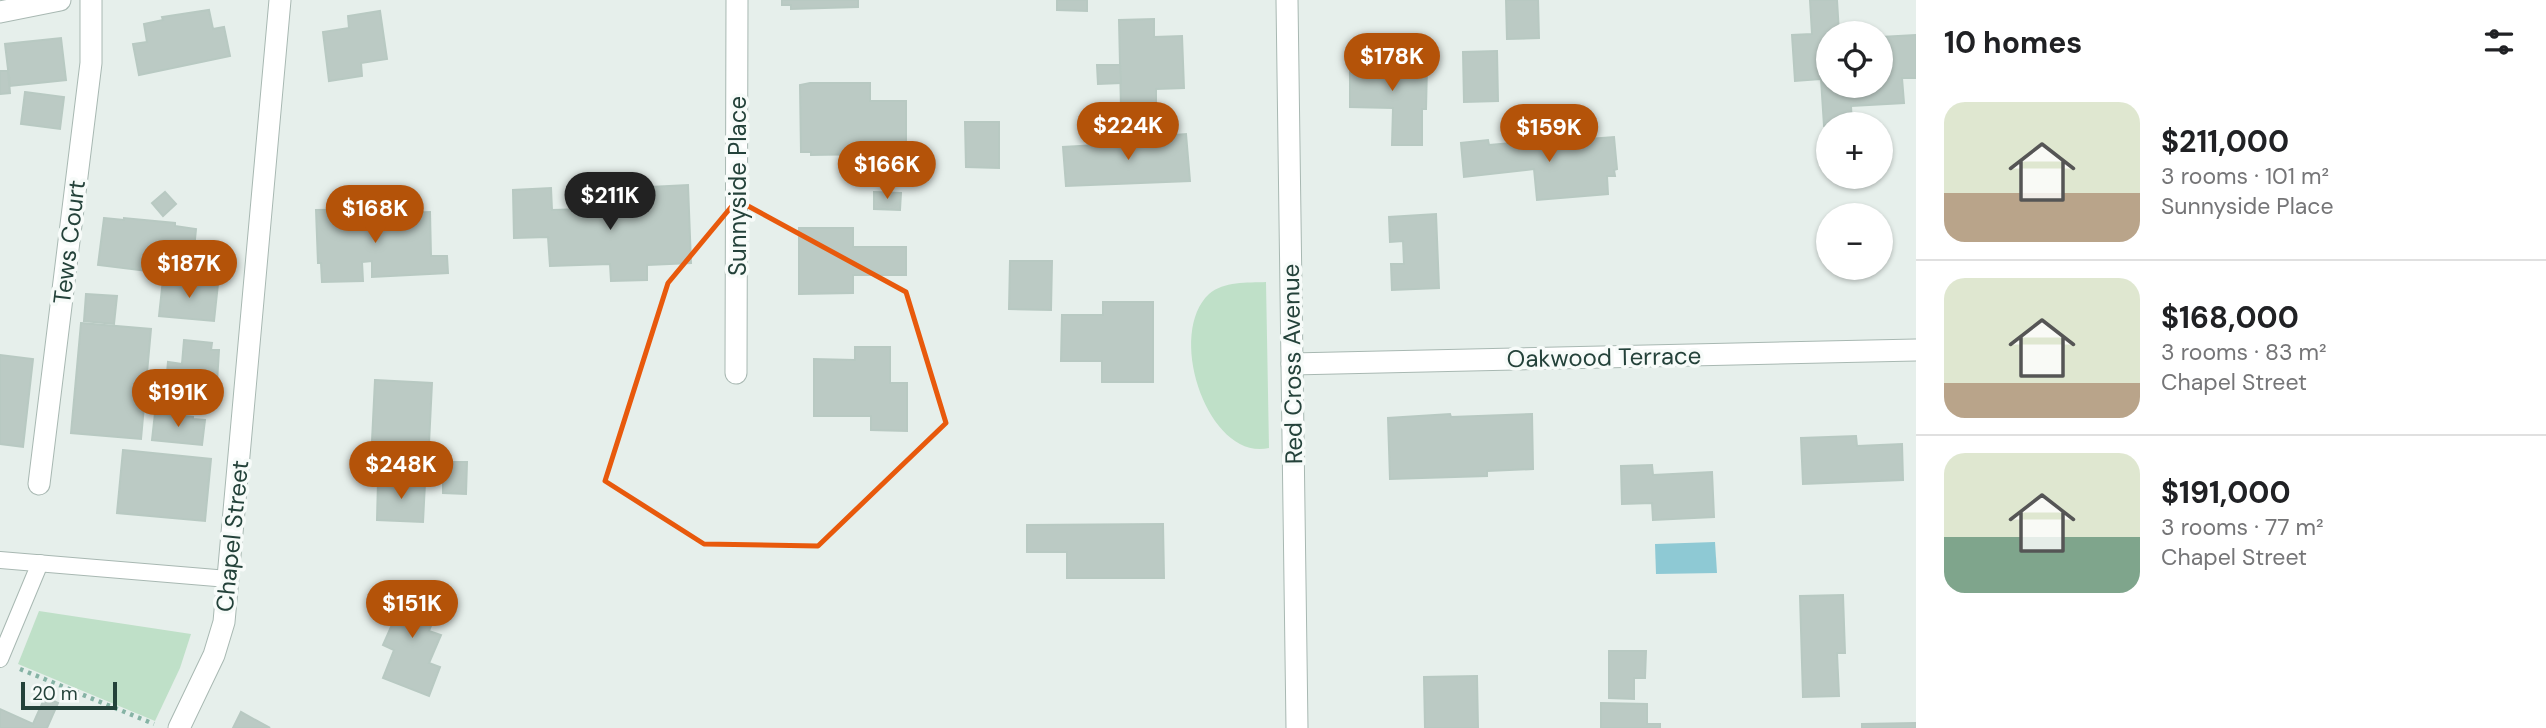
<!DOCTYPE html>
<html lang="en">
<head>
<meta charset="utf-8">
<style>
	:root { --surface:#fff; --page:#f6f6f6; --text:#202124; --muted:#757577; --line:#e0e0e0; --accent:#b45309 }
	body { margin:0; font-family:"DM Sans",sans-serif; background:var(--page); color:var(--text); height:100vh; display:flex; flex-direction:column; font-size:26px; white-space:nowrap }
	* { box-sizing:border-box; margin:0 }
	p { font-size:23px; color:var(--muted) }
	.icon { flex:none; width:38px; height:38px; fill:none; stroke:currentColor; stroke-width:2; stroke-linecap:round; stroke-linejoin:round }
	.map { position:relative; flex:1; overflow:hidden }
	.panel { display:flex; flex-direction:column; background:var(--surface); width:630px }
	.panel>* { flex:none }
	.buttons { position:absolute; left:1816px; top:21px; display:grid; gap:14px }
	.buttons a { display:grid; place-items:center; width:77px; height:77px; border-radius:50%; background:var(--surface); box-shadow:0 2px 5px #0004; font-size:35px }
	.scale { position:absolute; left:21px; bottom:18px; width:96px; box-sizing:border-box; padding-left:7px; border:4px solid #24423a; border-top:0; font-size:19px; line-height:24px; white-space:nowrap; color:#24423a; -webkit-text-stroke:5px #f7fbf9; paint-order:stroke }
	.price { position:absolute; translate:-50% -60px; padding:0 16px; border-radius:24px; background:var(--accent); color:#fff; font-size:23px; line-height:46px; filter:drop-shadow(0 2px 4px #0008) }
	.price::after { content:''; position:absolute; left:50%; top:42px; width:21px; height:16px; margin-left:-10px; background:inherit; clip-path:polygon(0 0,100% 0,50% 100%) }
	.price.on { background:#222; color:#fff }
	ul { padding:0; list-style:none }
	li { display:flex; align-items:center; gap:21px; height:175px; padding:0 28px }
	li+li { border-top:2px solid var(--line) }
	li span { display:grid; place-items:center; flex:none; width:196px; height:140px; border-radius:21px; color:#555 }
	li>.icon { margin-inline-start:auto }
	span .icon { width:84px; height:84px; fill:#fffc; stroke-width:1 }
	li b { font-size:30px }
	h2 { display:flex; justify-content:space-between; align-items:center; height:84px; padding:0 28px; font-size:30px }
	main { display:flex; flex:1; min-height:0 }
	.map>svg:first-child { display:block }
</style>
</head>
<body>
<main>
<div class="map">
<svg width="1916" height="728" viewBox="0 0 1916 728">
	<rect width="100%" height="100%" fill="#e6efeb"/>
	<g fill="#bfe0c8">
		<path d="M1266,282L1269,448C1209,462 1165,335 1209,294C1224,281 1247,283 1266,282Z"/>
		<polygon points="39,611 191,634 180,668 155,721 18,664"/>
	</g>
	<polygon fill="#8ec9d4" points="1715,542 1717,573 1656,574 1655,544"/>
	<g fill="#bbcac4" stroke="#b8c9c2" stroke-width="2">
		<polygon points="782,0 858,0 858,7 791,9 791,5 782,5"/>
		<polygon points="1057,0 1087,0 1087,11 1057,10"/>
		<polygon points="1506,0 1538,0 1539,38 1507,39"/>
		<polygon points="1810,0 1837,0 1839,33 1877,31 1877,33 1829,33 1829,86 1881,86 1881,37 1916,35 1916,78 1902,78 1904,103 1851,106 1852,124 1824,126 1821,79 1795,81 1792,35 1812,34"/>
		<polygon points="209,10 213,29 224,27 230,56 139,75 133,44 147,42 144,24 163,20 162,17"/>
		<polygon points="380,11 387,59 361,63 362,76 329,81 323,32 349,28 348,16"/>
		<polygon points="1154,19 1154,37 1182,36 1184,88 1156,89 1156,108 1121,108 1119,20"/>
		<polygon points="61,38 66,80 10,86 5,44"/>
		<polygon points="1497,51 1498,101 1464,102 1463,52"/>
		<polygon points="1366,54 1406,55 1406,66 1427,66 1426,109 1422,109 1422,145 1392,145 1393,108 1350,107 1350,62 1365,62"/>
		<polygon points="1097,65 1120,65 1121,83 1098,84"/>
		<polygon points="0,71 8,71 10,93 0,94"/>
		<polygon points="810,83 870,83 870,101 906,101 906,143 870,144 871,154 811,155 811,152 801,152 800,85"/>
		<polygon points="25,92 64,97 60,129 21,124"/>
		<polygon points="965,122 999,122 999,168 966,167"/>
		<polygon points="1186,134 1190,181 1066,186 1063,147 1097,145 1097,142 1123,139"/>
		<polygon points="1588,136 1588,139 1614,137 1617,169 1614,170 1615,176 1607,176 1608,194 1537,200 1534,169 1464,177 1461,143 1488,140 1489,145"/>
		<polygon points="688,185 691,263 647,265 647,280 611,281 610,264 550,266 548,237 514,238 513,190 551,188 552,210 650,207 650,187"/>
		<polygon points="165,192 176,204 163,216 152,203"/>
		<polygon points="874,192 901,193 900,210 874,209"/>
		<polygon points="375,209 375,214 430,212 431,256 447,256 448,273 372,277 372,261 362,262 363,281 322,282 321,263 318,263 316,210"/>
		<polygon points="1436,214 1439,288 1392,290 1391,264 1404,264 1403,241 1390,242 1389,217"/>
		<polygon points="104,218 124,220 124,218 175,223 175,226 196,229 194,249 173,246 171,274 98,265"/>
		<polygon points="799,228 853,228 853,247 906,247 906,275 853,275 853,293 799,294"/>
		<polygon points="1010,261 1052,261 1051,310 1009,309"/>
		<polygon points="210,267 224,268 223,281 209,280"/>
		<polygon points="163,279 218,284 214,321 159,316"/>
		<polygon points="86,294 117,296 114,324 84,321"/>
		<polygon points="1103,302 1153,302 1153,382 1102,382 1102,361 1061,361 1062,315 1103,315"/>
		<polygon points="81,323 151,329 141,439 71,433"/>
		<polygon points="184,340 212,343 211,350 219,350 216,399 165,395 168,362 182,364"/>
		<polygon points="855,347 890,347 890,383 907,383 907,431 871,430 871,416 814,416 814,359 855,360"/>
		<polygon points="0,355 33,359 23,447 0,444"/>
		<polygon points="375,380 432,383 429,444 372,441"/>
		<polygon points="155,413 193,417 193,419 205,420 202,445 152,440"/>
		<polygon points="1450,414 1451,417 1532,414 1533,469 1487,471 1487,476 1390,479 1388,418"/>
		<polygon points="1856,436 1857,446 1902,444 1903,480 1803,484 1801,438"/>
		<polygon points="123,450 211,459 205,521 117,513"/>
		<polygon points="443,462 467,462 466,494 443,493"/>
		<polygon points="1652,465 1653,475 1712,472 1714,517 1653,520 1652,503 1622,504 1621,466"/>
		<polygon points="378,481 425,483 423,522 377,520"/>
		<polygon points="1163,524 1164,578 1067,578 1067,552 1027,552 1027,525"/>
		<polygon points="395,584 440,603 429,631 441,635 429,663 440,667 429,696 383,678 394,650 383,645 395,618 383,613"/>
		<polygon points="1843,595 1845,653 1837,653 1839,696 1803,697 1800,596"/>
		<polygon points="1609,651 1646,651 1645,678 1634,678 1634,699 1609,698"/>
		<polygon points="1477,676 1478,728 1425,728 1424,677"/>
		<polygon points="45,697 58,703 47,728 0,728 0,709 33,724"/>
		<polygon points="1601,703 1647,704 1647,724 1660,724 1660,728 1601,728"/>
		<polygon points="241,712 270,728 233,728"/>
		<polygon points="1916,723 1916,728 1862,728 1862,724"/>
	</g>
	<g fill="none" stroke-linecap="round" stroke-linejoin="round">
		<g stroke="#a8b8b2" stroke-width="18">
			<g id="service">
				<polyline points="0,560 228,579"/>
				<polyline points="0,659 40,563"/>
			</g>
		</g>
		<g stroke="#a8b8b2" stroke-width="23">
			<g id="minor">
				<polyline points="1287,0 1297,728"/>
				<polyline points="1292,364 1916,350"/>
				<polyline points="736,373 737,0"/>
				<polyline points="39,484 91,63 91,0"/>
				<polyline points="179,728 214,655 224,622 280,0"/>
			</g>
		</g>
		<g stroke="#a8b8b2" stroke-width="23">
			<polyline id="tertiary" points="0,12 60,0"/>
		</g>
		<polyline stroke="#86b3a5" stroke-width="4.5" stroke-dasharray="3.5 5" stroke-linecap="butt" points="20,669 154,724"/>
		<use href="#service" stroke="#fff" stroke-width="16"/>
		<use href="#minor" stroke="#fff" stroke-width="21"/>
		<use href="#tertiary" stroke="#fff" stroke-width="21"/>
	</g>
	<path fill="none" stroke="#e8590c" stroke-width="5" stroke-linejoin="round" d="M737,200L906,292L946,423L818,546L704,544L605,481L668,283Z"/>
	<g text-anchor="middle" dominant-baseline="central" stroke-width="7" stroke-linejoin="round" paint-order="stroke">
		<g font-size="24" fill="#24423a" stroke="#f7fbf9">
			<text transform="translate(737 186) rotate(-90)">Sunnyside Place</text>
			<text transform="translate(69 242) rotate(-83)">Tews Court</text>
			<text transform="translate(1604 357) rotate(-1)">Oakwood Terrace</text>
			<text transform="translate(1292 364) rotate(-91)">Red Cross Avenue</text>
			<text transform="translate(232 536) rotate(-84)">Chapel Street</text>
		</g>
	</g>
</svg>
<div class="buttons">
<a><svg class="icon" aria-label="locate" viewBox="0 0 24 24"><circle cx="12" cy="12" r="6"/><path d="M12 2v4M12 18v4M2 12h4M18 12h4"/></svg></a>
<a>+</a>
<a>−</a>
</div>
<div class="scale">20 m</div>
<b class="price" style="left:1392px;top:93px">$178K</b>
<b class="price" style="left:1128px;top:162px">$224K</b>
<b class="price" style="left:1549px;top:164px">$159K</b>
<b class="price" style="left:887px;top:201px">$166K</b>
<b class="price on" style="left:610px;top:232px">$211K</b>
<b class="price" style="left:375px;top:245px">$168K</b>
<b class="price" style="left:189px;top:300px">$187K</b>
<b class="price" style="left:178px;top:429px">$191K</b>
<b class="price" style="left:401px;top:501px">$248K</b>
<b class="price" style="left:412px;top:640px">$151K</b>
</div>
<section class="panel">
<h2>10 homes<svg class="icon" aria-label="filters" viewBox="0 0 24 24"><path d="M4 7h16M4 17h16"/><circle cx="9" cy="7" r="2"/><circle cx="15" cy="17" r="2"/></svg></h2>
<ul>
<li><span style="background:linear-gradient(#dfe7d0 65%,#b9a48a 0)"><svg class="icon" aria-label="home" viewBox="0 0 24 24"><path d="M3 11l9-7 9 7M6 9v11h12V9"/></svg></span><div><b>$211,000</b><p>3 rooms · 101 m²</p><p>Sunnyside Place</p></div></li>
<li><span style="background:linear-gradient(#dfe7d0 75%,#b9a48a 0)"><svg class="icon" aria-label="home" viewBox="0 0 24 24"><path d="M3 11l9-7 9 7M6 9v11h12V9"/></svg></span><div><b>$168,000</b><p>3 rooms · 83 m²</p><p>Chapel Street</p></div></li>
<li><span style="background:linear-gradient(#dfe7d0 60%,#7fa58c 0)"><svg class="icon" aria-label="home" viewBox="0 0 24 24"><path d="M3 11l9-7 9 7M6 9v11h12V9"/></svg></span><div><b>$191,000</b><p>3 rooms · 77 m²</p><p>Chapel Street</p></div></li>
</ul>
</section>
</main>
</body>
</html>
